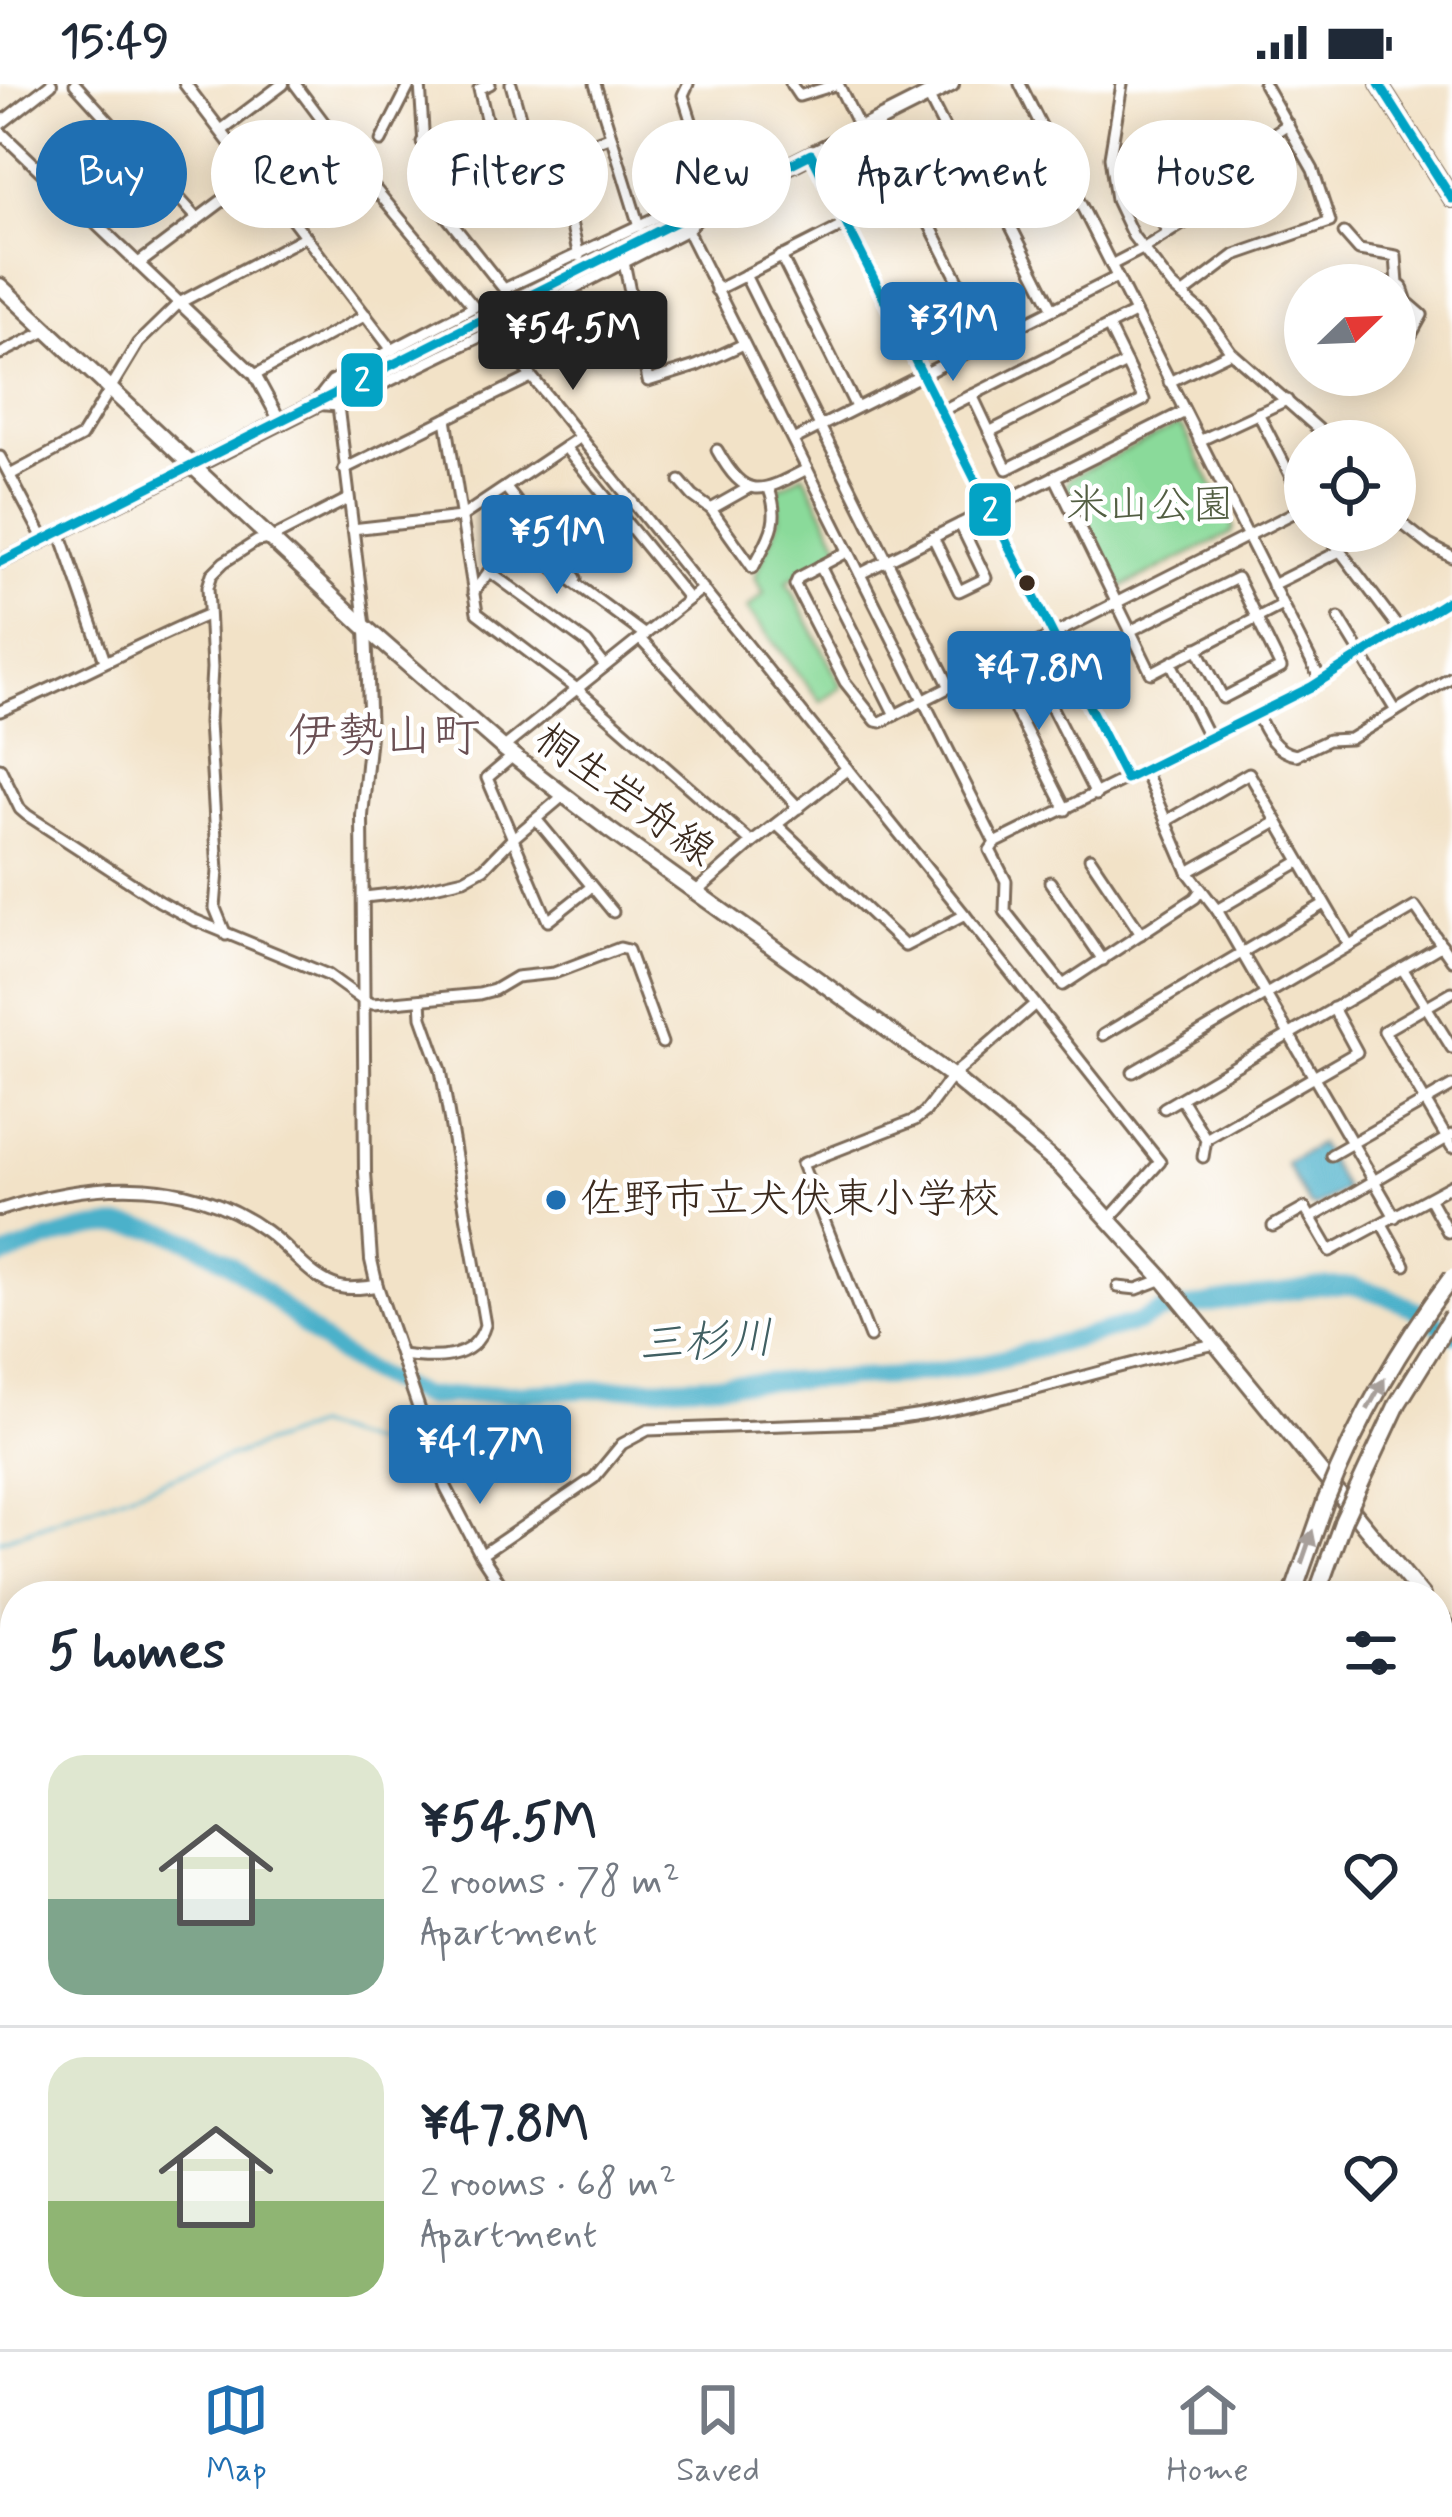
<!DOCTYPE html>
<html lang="en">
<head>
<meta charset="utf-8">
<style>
	:root { --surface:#fff; --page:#f6f6f7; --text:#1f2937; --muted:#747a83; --line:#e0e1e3; --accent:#1f6fb2 }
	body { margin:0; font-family:Mynerve,"Klee One",sans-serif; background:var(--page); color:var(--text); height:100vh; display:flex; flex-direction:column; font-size:45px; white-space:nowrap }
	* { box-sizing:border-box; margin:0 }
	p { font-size:39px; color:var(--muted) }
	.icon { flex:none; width:66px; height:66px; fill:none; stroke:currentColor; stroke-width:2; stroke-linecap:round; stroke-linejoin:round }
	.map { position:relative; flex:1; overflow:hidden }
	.sheet { position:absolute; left:0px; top:1497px; width:1452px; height:768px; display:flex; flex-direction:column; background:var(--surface); border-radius:48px 48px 0 0; box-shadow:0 6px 30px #0003 }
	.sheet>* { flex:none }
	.guide { position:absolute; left:36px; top:36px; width:1380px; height:108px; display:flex; gap:24px }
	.needle { width:78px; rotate:67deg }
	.buttons { position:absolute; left:1284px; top:180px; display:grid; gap:24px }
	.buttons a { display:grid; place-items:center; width:132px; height:132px; border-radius:50%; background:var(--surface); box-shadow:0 6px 30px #0003; font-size:60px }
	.price { position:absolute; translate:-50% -102px; padding:0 27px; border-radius:12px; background:var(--accent); color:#fff; font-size:39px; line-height:78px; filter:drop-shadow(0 3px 6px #0008) }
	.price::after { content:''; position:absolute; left:50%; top:72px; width:36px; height:27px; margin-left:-18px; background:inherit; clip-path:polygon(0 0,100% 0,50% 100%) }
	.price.active { background:#222; color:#fff }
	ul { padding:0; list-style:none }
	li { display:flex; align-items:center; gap:36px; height:300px; padding:0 48px }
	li+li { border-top:3px solid var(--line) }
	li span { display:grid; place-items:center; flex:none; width:336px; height:240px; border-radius:36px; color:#555 }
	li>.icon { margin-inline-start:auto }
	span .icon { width:144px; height:144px; fill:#fffc; stroke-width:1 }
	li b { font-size:51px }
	h2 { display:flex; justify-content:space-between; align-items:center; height:144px; padding:0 48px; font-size:51px }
	.chip { padding:0 42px; border-radius:54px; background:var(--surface); box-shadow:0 6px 30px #0003; font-size:42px; line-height:108px }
	.chip.active { background:var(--accent); color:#fff }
	.status { display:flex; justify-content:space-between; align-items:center; height:84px; padding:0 60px; background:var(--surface); direction:ltr }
	.status svg { height:33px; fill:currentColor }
	.tab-bar { display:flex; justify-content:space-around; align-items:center; height:168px; border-top:3px solid var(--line); background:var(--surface); font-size:33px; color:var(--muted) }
	.tab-bar a { display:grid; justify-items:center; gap:6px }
	.tab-bar .active { color:var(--accent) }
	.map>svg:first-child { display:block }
</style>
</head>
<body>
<div class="status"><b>15:49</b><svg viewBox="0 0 49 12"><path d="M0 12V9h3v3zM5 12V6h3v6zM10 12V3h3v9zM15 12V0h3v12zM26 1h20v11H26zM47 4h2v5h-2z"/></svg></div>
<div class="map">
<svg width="1452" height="2265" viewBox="0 0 1452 2265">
	<rect width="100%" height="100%" fill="#fff"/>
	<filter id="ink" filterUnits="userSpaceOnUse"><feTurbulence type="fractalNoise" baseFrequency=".00833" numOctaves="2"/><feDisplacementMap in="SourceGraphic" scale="24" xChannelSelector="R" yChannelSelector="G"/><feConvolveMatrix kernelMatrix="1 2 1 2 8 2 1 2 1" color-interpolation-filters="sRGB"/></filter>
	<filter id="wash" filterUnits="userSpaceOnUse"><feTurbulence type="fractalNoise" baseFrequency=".004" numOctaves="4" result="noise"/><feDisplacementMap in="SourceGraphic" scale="48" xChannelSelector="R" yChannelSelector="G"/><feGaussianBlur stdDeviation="2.7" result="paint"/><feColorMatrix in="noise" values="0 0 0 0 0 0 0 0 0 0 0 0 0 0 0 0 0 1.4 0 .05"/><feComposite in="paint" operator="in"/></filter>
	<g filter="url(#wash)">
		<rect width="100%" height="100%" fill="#f2e2c7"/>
		<g fill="#8ada9a" stroke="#62825c" stroke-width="3">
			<polygon points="1178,341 1183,344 1234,443 1232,449 1122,503 1117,501 1066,402 1069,394"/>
			<polygon points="804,390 842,465 787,497 842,603 821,618 747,525 764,509 755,493 779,437 778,404"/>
		</g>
		<polygon fill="#4bb1ca" stroke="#436e74" stroke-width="3" points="1319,1060 1345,1105 1315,1123 1309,1121 1286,1079"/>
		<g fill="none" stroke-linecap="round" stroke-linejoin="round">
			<g stroke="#4bb1ca" stroke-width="3">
				<path d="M441,1368C467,1366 501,1365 515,1340C520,1331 522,1319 525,1310"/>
				<polyline points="0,1456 314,1342 386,1364 419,1366"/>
			</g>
			<path stroke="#4bb1ca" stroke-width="18" d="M0,1174C36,1161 77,1142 116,1142C212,1140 264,1214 334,1266C362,1287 393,1299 424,1313L898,1292L954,1285L996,1276L1140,1238L1159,1228L1320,1202H1353L1384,1211L1423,1229L1452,1250"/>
			<g stroke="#968672" stroke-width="27">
				<polyline points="1323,2250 1324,2260 1332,2265"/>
				<polyline points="1352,2265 1358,2250"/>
			</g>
		</g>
	</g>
	<g filter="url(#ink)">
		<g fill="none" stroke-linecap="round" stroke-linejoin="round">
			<g stroke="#7b6a59" stroke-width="15">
				<g id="minor">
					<polyline points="75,0 198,135"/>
					<polyline points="295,0 361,88 474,223 332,297 314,320 338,322 494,246 965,831 1160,1078 1110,1134"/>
					<polyline points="420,0 427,108 504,205 667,128 705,119"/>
					<polyline points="490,0 479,5 499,89 555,72 579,172"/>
					<polyline points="511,0 533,79"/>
					<polyline points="595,0 639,142"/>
					<polyline points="791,0 799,12 838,0"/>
					<polyline points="838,0 860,45"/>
					<polyline points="1020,0 1321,597"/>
					<polyline points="1122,0 1110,73 1116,116 1133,152 1172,202 1205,231 1231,268 1332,357"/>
					<polyline points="928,12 963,81"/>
					<polyline points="381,57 410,0"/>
					<polyline points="422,58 488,43"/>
					<polyline points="587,61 611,52"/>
					<polyline points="1000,62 1028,120 1069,98"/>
					<polyline points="976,74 1053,225"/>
					<polyline points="255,92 264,98 392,266"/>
					<polyline points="1142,99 1168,149"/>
					<polyline points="912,106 989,257"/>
					<polyline points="687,146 995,759 990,766 1006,797 1005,827 1063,901 1195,814 1201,806"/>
					<polyline points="1344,149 1359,166 1396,172 1398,200 1402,203 1407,218 1422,231 1412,249 1401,250 1395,246"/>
					<polyline points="781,172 856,323"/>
					<polyline points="624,178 648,297 696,282 744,260"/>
					<polyline points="1111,181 1144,164 1197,131 1223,104 1242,71 1288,40"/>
					<polyline points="745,191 950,603"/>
					<polyline points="1354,201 1358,196 1398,200"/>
					<polyline points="716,206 1040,42"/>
					<polyline points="1182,211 1235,171 1330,138 1313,86 1264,0"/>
					<polyline points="524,230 687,146 716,116 683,11 688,0"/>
					<polyline points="903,252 970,219"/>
					<polyline points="0,270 46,247"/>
					<polyline points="255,291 366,231"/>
					<polyline points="1169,298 1231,268"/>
					<polyline points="972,311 1007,385 1144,316 1108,242"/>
					<polyline points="338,322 365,542"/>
					<polyline points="941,327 1134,229"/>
					<polyline points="1258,329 1305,420"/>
					<polyline points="446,335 477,529 577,605 752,759"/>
					<polyline points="989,348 1126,279"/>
					<polyline points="793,356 1117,193"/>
					<polyline points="1199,357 1287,316"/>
					<polyline points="565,363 689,515"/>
					<path d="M717,366C746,418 761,409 807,385"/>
					<polyline points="0,373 44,456"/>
					<polyline points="344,385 531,293"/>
					<polyline points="10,391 81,353 138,259 179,219 306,152"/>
					<polyline points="1055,393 1151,589 1282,521"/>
					<path d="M680,397L693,412L711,425L753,484C768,454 782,439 769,405"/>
					<polyline points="506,404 576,494"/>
					<polyline points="711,425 750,403"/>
					<polyline points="1395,434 1429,461 1452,473"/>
					<polyline points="352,445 461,433 580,353"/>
					<polyline points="1325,447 1400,546"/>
					<polyline points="60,448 105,577"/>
					<polyline points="933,453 959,507 986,494 960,440"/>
					<polyline points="849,467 798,494 795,501 845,598 876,637 881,638 1305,423"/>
					<polyline points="820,482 895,631"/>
					<polyline points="489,487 587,559 605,582"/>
					<polyline points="860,490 990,425"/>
					<polyline points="1272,501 1340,467"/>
					<polyline points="473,509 514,454 645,551"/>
					<polyline points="1339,534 1396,627"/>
					<polyline points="1130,547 1237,494 1281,584 1223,614 1197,564"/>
					<polyline points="1054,551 1126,695"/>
					<polyline points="640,555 799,724"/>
					<polyline points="1023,567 1096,711"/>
					<polyline points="1171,579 1209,654"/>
					<polyline points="993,582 1066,726"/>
					<path d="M0,627C70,598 137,560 207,531"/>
					<path d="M1257,630C1265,648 1275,668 1296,671L1328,656L1350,655L1452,593"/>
					<polyline points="503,664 703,504"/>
					<polyline points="513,672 487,694 548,837 591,803"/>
					<polyline points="0,684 20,725 27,731 159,817 192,835 328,891 364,917 373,920 479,910 494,906 516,893 554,889 620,864 628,866 662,959"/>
					<polyline points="1144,686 1188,788 1217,826 1395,1133"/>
					<polyline points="537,736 613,828"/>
					<polyline points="1168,736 1249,689 1349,861"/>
					<polyline points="776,740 905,862 965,831"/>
					<polyline points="995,759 1311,603 1452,514"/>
					<polyline points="1090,774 1141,850"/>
					<polyline points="1188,788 1277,738"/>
					<polyline points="1050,798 1103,876"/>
					<polyline points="365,813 408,808 464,795 484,784 511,756 563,712"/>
					<polyline points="1217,826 1299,778"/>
					<polyline points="226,851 215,824 218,787 209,638 212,584 208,503 212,490 224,478 257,457 270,455 348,415"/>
					<polyline points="1402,884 1452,964"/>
					<polyline points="1452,908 1384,947 1452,1063"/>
					<polyline points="1103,951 1324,820"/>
					<polyline points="1133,988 1415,823 1452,876"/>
					<polyline points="1181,1015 1206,1055 1203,1073"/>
					<polyline points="1164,1024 1442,861"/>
					<polyline points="1206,1055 1357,968 1333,924"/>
					<polyline points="1331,1071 1452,1002"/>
					<polyline points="1429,1114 1448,1148"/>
					<polyline points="1311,1134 1452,1051"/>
					<polyline points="1382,1140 1405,1181"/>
					<polyline points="1273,1142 1305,1124 1330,1167 1452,1101"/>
					<polyline points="1118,1203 1137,1205 1163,1195"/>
					<polyline points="870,1253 802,1080 915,1036 925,1028 952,992 1035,920"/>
					<path d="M401,1271C431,1275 474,1279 485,1241L441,986L422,933L421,916"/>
					<path d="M481,1471L594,1394L622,1360L648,1346L870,1338C989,1326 1100,1283 1216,1260"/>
					<polyline points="0,1714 15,1709"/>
					<polyline points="1437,1816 1452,1829"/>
					<polyline points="582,2250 597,2265"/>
					<polyline points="72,2265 87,2250"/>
					<polyline points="352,2265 364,2250"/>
					<polyline points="791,2265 793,2257"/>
				</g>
			</g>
			<g stroke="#7b6a59" stroke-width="16">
				<g id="tertiary">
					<polyline points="0,40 51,0"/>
					<polyline points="222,46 283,0"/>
					<polyline points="0,48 255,291 280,337"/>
					<polyline points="811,70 1054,551"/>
					<polyline points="138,180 255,92 185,0"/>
					<polyline points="990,425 1184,328"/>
					<polyline points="366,544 370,651 362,732 365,1088 371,1176 377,1202 446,1404 481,1471 508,1512"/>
					<polyline points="697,807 752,759 847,685"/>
					<path d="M0,1126C89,1097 186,1089 266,1147C290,1164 311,1196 340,1203C351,1206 365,1203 377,1202"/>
					<polyline points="0,2086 15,2098"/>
					<polyline points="243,2250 258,2265"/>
					<polyline points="297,2265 313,2250"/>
				</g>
			</g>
			<g stroke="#7b6a59" stroke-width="18">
				<g id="secondary">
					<polyline points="0,478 193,382"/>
					<polyline points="0,1990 15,1985"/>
				</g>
			</g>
			<g stroke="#7b6a59" stroke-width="20">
				<g id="primary">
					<polyline points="1379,0 1452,115"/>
					<polyline points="0,202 366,544 503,664 608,745 952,992 1061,1083 1163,1195 1422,1512"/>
					<polyline points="193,382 951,0"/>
					<polyline points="1437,1530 1452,1549"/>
				</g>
			</g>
			<g stroke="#7b6a59" stroke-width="21">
				<g id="motorway">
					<polyline points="1292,1512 1326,1416"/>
					<polyline points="1316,1512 1343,1437"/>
					<polyline points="833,2265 834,2250"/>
					<polyline points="937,2265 952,2250"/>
					<polyline points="971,2265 987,2250"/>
					<polyline points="987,2265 1002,2250"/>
				</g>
			</g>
			<use href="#minor" stroke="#fff" stroke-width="9"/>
			<use href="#tertiary" stroke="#fff" stroke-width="10"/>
			<use href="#secondary" stroke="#fff" stroke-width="12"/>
			<use href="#primary" stroke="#fff" stroke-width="14"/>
			<use href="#motorway" stroke="#fff" stroke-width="15"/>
			<g stroke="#7b6a59" stroke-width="21" stroke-linecap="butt">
				<g id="motorway-bridge">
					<path d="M1326,1416C1358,1336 1400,1262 1452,1193"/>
					<polyline points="1343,1437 1398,1319 1452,1232"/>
				</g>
			</g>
			<use href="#motorway-bridge" stroke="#fff" stroke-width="15"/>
			<g stroke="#fff" stroke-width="18">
				<g id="bus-1">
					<polyline points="1379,0 1452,115"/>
					<polyline points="0,478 811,70 1126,695 1311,603 1452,514"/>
				</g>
			</g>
			<use href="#bus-1" stroke="#03a3c5" stroke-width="9"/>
		</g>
		<defs><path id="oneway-solid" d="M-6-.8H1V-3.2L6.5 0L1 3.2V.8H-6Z" transform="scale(3)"/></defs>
		<g fill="#a79f9a">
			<use href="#oneway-solid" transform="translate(1376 1310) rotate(-61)"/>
			<use href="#oneway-solid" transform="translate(1307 1463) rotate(-71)"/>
		</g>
	</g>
	<circle fill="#3b2a1e" stroke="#fff" stroke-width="4.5" cx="1027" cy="499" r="10"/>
	<circle fill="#1f6fb2" stroke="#fff" stroke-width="4.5" cx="556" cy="1116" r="12"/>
	<g text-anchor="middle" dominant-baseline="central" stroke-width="9" stroke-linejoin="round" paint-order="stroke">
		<g font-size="42" fill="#535f43" stroke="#fff">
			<text x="1150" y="422">米山公園</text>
		</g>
		<g font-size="42" fill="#3b2a1e" stroke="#fff">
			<text transform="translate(624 712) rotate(36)">桐生岩舟線</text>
		</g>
		<g font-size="42" fill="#3b2a1e" stroke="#fff" text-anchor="start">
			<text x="580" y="1116">佐野市立犬伏東小学校</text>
		</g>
		<g font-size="45" font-style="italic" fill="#416063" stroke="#fff">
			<text transform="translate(706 1259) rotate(-3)">三杉川</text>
		</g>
		<g font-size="48" fill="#6b5054" stroke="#fff">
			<text x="384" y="653">伊勢山町</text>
		</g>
	</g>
	<g stroke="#fff" stroke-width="4.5">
		<rect x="339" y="267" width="46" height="58" rx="12" fill="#03a3c5"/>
		<rect x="967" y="397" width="46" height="57" rx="12" fill="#03a3c5"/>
	</g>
	<g font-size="33" text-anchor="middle" font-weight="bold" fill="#fff">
		<text x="362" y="307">2</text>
		<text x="990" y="437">2</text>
	</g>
</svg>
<div class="buttons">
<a><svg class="needle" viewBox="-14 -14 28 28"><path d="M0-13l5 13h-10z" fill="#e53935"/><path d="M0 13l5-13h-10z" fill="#747a83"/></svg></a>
<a><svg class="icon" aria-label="locate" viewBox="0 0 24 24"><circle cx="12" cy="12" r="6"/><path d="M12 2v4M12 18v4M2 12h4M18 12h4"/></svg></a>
</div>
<b class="price" style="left:953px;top:300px">¥31M</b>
<b class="price active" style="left:573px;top:309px">¥54.5M</b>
<b class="price" style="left:557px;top:513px">¥51M</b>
<b class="price" style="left:1039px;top:649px">¥47.8M</b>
<b class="price" style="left:480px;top:1423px">¥41.7M</b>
<div class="guide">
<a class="chip active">Buy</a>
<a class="chip">Rent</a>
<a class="chip">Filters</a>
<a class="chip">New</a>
<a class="chip">Apartment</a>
<a class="chip">House</a>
</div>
<section class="sheet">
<h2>5 homes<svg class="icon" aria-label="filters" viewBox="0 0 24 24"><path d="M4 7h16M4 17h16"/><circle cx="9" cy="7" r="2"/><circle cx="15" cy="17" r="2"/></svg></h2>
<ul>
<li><span style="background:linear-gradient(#dfe7d0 60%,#7fa58c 0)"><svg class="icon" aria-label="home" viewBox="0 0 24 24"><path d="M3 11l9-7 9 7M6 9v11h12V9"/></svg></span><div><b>¥54.5M</b><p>2 rooms · 78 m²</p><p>Apartment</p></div><svg class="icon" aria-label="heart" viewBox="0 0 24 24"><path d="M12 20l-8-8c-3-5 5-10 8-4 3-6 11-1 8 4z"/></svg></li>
<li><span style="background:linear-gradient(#dfe7d0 60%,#8fb573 0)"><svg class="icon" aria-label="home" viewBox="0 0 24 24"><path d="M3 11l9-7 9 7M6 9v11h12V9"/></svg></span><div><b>¥47.8M</b><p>2 rooms · 68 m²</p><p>Apartment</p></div><svg class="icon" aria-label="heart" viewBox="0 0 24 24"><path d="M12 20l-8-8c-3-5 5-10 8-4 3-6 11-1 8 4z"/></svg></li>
</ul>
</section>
</div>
<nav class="tab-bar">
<a class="active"><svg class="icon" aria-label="map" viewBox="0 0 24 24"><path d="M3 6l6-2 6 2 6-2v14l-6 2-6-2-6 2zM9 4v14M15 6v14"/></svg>Map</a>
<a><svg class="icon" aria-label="saved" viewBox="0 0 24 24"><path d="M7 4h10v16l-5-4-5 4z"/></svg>Saved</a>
<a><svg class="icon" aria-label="home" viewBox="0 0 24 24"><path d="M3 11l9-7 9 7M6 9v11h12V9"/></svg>Home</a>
</nav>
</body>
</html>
